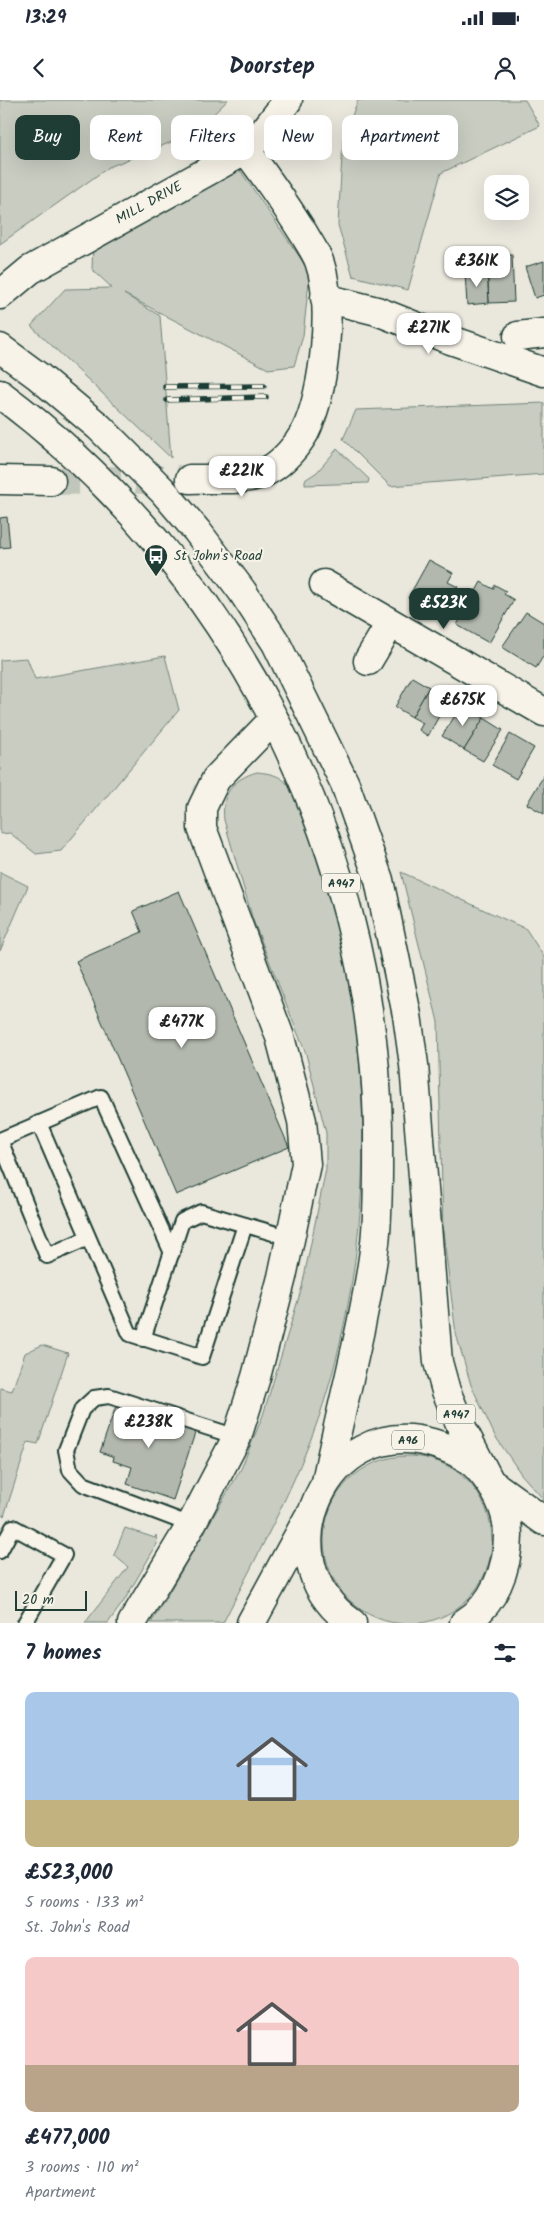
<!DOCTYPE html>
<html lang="en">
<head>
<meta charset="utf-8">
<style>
	:root { --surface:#fff; --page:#f6f6f7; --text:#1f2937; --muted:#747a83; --accent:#1f3d34 }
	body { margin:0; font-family:Kalam,sans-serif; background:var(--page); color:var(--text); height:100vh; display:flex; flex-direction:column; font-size:19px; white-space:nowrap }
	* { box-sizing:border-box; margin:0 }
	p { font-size:16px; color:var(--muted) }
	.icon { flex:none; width:28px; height:28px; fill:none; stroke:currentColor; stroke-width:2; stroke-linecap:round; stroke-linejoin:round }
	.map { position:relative; height:1523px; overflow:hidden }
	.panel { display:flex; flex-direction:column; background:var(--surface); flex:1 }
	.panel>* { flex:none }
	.top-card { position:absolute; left:15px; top:15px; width:515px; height:45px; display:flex; gap:10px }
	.fabs { position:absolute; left:484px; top:75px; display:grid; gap:10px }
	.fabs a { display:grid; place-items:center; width:45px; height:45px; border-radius:10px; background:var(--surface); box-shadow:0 5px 20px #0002; font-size:25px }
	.scale { position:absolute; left:15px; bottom:12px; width:72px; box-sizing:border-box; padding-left:5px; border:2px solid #1f3d34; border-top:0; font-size:14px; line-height:18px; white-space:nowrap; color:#1f3d34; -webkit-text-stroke:4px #f7f3e8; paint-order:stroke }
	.price { position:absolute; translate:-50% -42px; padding:0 11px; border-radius:10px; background:#fff; color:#222; font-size:16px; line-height:32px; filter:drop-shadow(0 1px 2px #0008) }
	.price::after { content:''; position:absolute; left:50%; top:30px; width:15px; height:11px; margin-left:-8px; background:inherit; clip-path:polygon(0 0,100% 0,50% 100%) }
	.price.on { background:var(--accent); color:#fff }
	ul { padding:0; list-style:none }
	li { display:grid; align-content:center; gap:10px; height:265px; padding:0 25px }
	li span { display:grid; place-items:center; height:155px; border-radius:10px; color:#555 }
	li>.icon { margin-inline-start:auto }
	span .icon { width:90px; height:90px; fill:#fffc; stroke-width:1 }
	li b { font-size:21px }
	h2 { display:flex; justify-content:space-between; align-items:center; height:60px; padding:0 25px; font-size:21px }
	.tag { padding:0 18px; border-radius:10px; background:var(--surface); box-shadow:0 5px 20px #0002; font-size:18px; line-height:45px }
	.tag.on { background:var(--accent); color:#fff }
	.status { display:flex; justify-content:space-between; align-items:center; height:35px; padding:0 25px; background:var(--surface); direction:ltr }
	.status svg { height:14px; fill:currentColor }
	header { display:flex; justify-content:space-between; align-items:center; height:65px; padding:0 25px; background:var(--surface); font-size:22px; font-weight:800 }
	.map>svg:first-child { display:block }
</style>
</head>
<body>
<div class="status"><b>13:29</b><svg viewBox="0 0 49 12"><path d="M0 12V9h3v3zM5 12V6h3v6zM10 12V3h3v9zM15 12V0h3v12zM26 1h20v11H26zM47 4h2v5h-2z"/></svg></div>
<header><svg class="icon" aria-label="back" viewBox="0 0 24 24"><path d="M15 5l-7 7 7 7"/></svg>Doorstep<svg class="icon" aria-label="person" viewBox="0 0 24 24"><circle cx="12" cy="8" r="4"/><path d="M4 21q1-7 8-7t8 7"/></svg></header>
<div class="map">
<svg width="544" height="1523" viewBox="0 0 544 1523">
	<rect width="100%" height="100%" fill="#eae8dd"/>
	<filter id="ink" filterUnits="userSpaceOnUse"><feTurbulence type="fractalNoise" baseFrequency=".02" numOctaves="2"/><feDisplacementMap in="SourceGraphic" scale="10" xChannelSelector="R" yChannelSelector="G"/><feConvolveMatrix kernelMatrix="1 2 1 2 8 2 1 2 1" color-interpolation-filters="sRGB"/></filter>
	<g filter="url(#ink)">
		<g fill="#c8ccc1" stroke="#74847a">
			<polygon points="0,0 228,0 194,33 109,67 0,144"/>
			<polygon points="358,0 525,0 540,26 441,73 408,190 353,176 338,125 343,39"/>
			<polygon points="231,57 310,172 303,236 294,266 268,269 124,194 160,216 171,358 31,226 65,189 112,188 92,169 93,144"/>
			<polygon points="544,303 544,374 390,386 343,339 356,310"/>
			<polygon points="337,349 369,379 368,383 305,385 305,380 317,372"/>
			<polygon points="165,556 179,610 61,751 36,754 10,733 0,734 0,560 27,558 35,579"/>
			<path d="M257,672C266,673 275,674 282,679C301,693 314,744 321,766C374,935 377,1120 328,1289C304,1371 261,1447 223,1523H151L241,1369L263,1315L302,1187L326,1069V1033L306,954L253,820L224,720C221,695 232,679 257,672Z"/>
			<polygon points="0,772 28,786 0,851"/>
			<polygon points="401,772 526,829 544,857 544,1400 521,1374 495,1336 471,1285 456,1234 443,1131 438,922"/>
			<polygon points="42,1245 68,1253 38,1344 28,1342 4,1416 0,1414 0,1288 12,1291 25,1253"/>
			<circle cx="408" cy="1440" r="84"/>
			<polygon points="125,1428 155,1438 156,1435 157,1444 124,1501 108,1523 85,1523 128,1467 114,1455"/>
		</g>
		<g fill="#b2b8ae" stroke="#1f3d34">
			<polygon points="512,155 514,202 489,203 487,157"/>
			<polygon points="544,161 544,195 535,198 525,167"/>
			<polygon points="487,170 489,203 467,205 465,172"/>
			<polygon points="7,417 10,447 0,448 0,418"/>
			<polygon points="429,460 453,473 448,482 458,487 442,516 408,498"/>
			<polygon points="481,482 493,489 495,485 506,491 504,494 514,500 489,543 457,525"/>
			<polygon points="526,512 544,523 544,555 536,568 502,547"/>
			<polygon points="412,577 429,587 412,617 395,607"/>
			<polygon points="429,587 449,598 428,636 419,630 423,623 412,617"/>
			<polygon points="462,605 484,618 464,650 442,636"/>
			<polygon points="484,618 503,630 483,661 464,650"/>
			<polygon points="510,634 534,648 516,679 492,665"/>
			<polygon points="544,675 544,714 527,704"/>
			<polygon points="179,791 289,1047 176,1095 76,861 142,832 133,811"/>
			<polygon points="117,1303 196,1330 173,1400 127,1384 132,1367 113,1361 114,1357 100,1352"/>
		</g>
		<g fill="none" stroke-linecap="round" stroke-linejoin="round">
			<polyline stroke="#c1c6bb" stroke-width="28" stroke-dasharray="28 14" stroke-linecap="butt" points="51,381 190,379"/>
			<g stroke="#1f3d34" stroke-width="18">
				<g id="service">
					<polyline points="39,1023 130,1234 202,1257 245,1125"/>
					<polyline points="0,1040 101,997 172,1153"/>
					<polyline points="0,1040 47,1156 88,1138"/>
					<polyline points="143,1239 182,1121 201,1112 290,1138"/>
					<polyline points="191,1425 83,1384 70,1370 66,1350 82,1309 94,1298 109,1296 237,1337"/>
					<polyline points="0,1451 13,1427 64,1455 25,1523"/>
				</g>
			</g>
			<g stroke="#1f3d34" stroke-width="31">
				<g id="minor">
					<polyline points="518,236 544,233"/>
					<polyline points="324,484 544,612"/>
					<polyline points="368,561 390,524"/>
					<polyline points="132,1523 191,1425 237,1337 256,1277 282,1177 306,1064 302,1021 280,937 202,728 202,708 216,679 274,619"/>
				</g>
			</g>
			<g stroke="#1f3d34" stroke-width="31">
				<g id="tertiary">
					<polyline points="0,195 30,170 246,50 262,34 288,0"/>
					<polyline points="325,198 377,211 448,239 544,272"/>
					<path d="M190,379C214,378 248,383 269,370C283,362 297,346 305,332C325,292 334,202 319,161C315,151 309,143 304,134C286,105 266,77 246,50"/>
					<polyline points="0,380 51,381"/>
				</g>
			</g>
			<g stroke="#1f3d34" stroke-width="31">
				<g id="primary">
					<polyline points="0,248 38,276 99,327 163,391 197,431 242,491 276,543 345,684 379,780 407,915 414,965 438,1262 446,1291 461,1326 490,1382 544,1421"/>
					<path d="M0,294C230,465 372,740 378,1027C378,1065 379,1105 375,1143C365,1223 342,1302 326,1382"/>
					<polyline points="251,1523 308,1418"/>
					<path d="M352,1523C259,1458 328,1313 432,1343C449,1348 466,1355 478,1368C495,1387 508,1409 508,1435C508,1469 494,1505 464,1523"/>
				</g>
			</g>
			<use href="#service" stroke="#f7f3e8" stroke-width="14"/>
			<use href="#minor" stroke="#f7f3e8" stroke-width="28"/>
			<use href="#tertiary" stroke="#f7f3e8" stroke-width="28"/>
			<use href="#primary" stroke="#f7f3e8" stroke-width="28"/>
			<g stroke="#1f3d34" stroke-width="5.5">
				<g id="rail">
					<polyline points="165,287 264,286"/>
					<polyline points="167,300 266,297"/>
				</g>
			</g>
			<use href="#rail" stroke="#f7f3e8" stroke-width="4" stroke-dasharray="11" stroke-linecap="butt"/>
		</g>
	</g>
	<defs>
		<g id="bus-pin" transform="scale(1.25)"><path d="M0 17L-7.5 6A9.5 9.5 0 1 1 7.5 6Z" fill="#1f3d34" stroke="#f7f3e8"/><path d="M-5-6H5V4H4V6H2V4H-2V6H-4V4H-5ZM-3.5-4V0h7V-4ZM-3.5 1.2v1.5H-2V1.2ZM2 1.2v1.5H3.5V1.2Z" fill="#fff"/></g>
	</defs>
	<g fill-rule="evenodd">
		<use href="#bus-pin" x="156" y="456"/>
	</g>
	<g text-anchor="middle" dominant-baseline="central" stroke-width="4" stroke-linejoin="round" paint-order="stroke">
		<g fill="#f7f3e8" stroke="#60746a" stroke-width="1">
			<rect x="322" y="773.5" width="38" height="19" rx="4"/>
			<rect x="437" y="1304.5" width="38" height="19" rx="4"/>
			<rect x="392" y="1330.5" width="32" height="19" rx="4"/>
		</g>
		<g font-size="12" font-weight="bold" fill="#1f3d34">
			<text x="341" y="783">A947</text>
			<text x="456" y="1314">A947</text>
			<text x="408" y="1340">A96</text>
		</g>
		<g font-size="14" fill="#1f3d34" stroke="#f7f3e8">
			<text transform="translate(149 103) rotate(-29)">MILL DRIVE</text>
		</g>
		<g font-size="14" fill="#1f3d34" stroke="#f7f3e8" text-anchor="start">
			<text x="174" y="456">St John's Road</text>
		</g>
	</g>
</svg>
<div class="fabs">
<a><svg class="icon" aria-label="layers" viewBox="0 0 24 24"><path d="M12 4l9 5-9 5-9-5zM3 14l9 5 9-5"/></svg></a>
</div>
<div class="scale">20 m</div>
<b class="price" style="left:477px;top:188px">£361K</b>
<b class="price" style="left:429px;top:255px">£271K</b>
<b class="price" style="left:242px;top:398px">£221K</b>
<b class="price on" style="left:444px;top:530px">£523K</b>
<b class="price" style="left:463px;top:627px">£675K</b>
<b class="price" style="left:182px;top:949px">£477K</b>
<b class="price" style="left:149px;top:1349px">£238K</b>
<div class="top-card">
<a class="tag on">Buy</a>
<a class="tag">Rent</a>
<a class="tag">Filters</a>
<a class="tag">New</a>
<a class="tag">Apartment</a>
</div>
</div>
<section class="panel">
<h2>7 homes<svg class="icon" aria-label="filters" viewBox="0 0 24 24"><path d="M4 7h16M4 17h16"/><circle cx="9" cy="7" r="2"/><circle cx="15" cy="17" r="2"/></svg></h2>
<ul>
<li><span style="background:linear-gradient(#a9c7e8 70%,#c2b280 0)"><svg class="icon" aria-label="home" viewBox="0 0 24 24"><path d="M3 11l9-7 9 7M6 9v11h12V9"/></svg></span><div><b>£523,000</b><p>5 rooms · 133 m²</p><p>St. John's Road</p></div></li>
<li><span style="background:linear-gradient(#f6c9c9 70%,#b9a48a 0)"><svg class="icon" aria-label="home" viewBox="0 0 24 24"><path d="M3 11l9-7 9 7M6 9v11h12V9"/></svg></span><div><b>£477,000</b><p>3 rooms · 110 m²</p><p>Apartment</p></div></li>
</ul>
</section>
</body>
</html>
